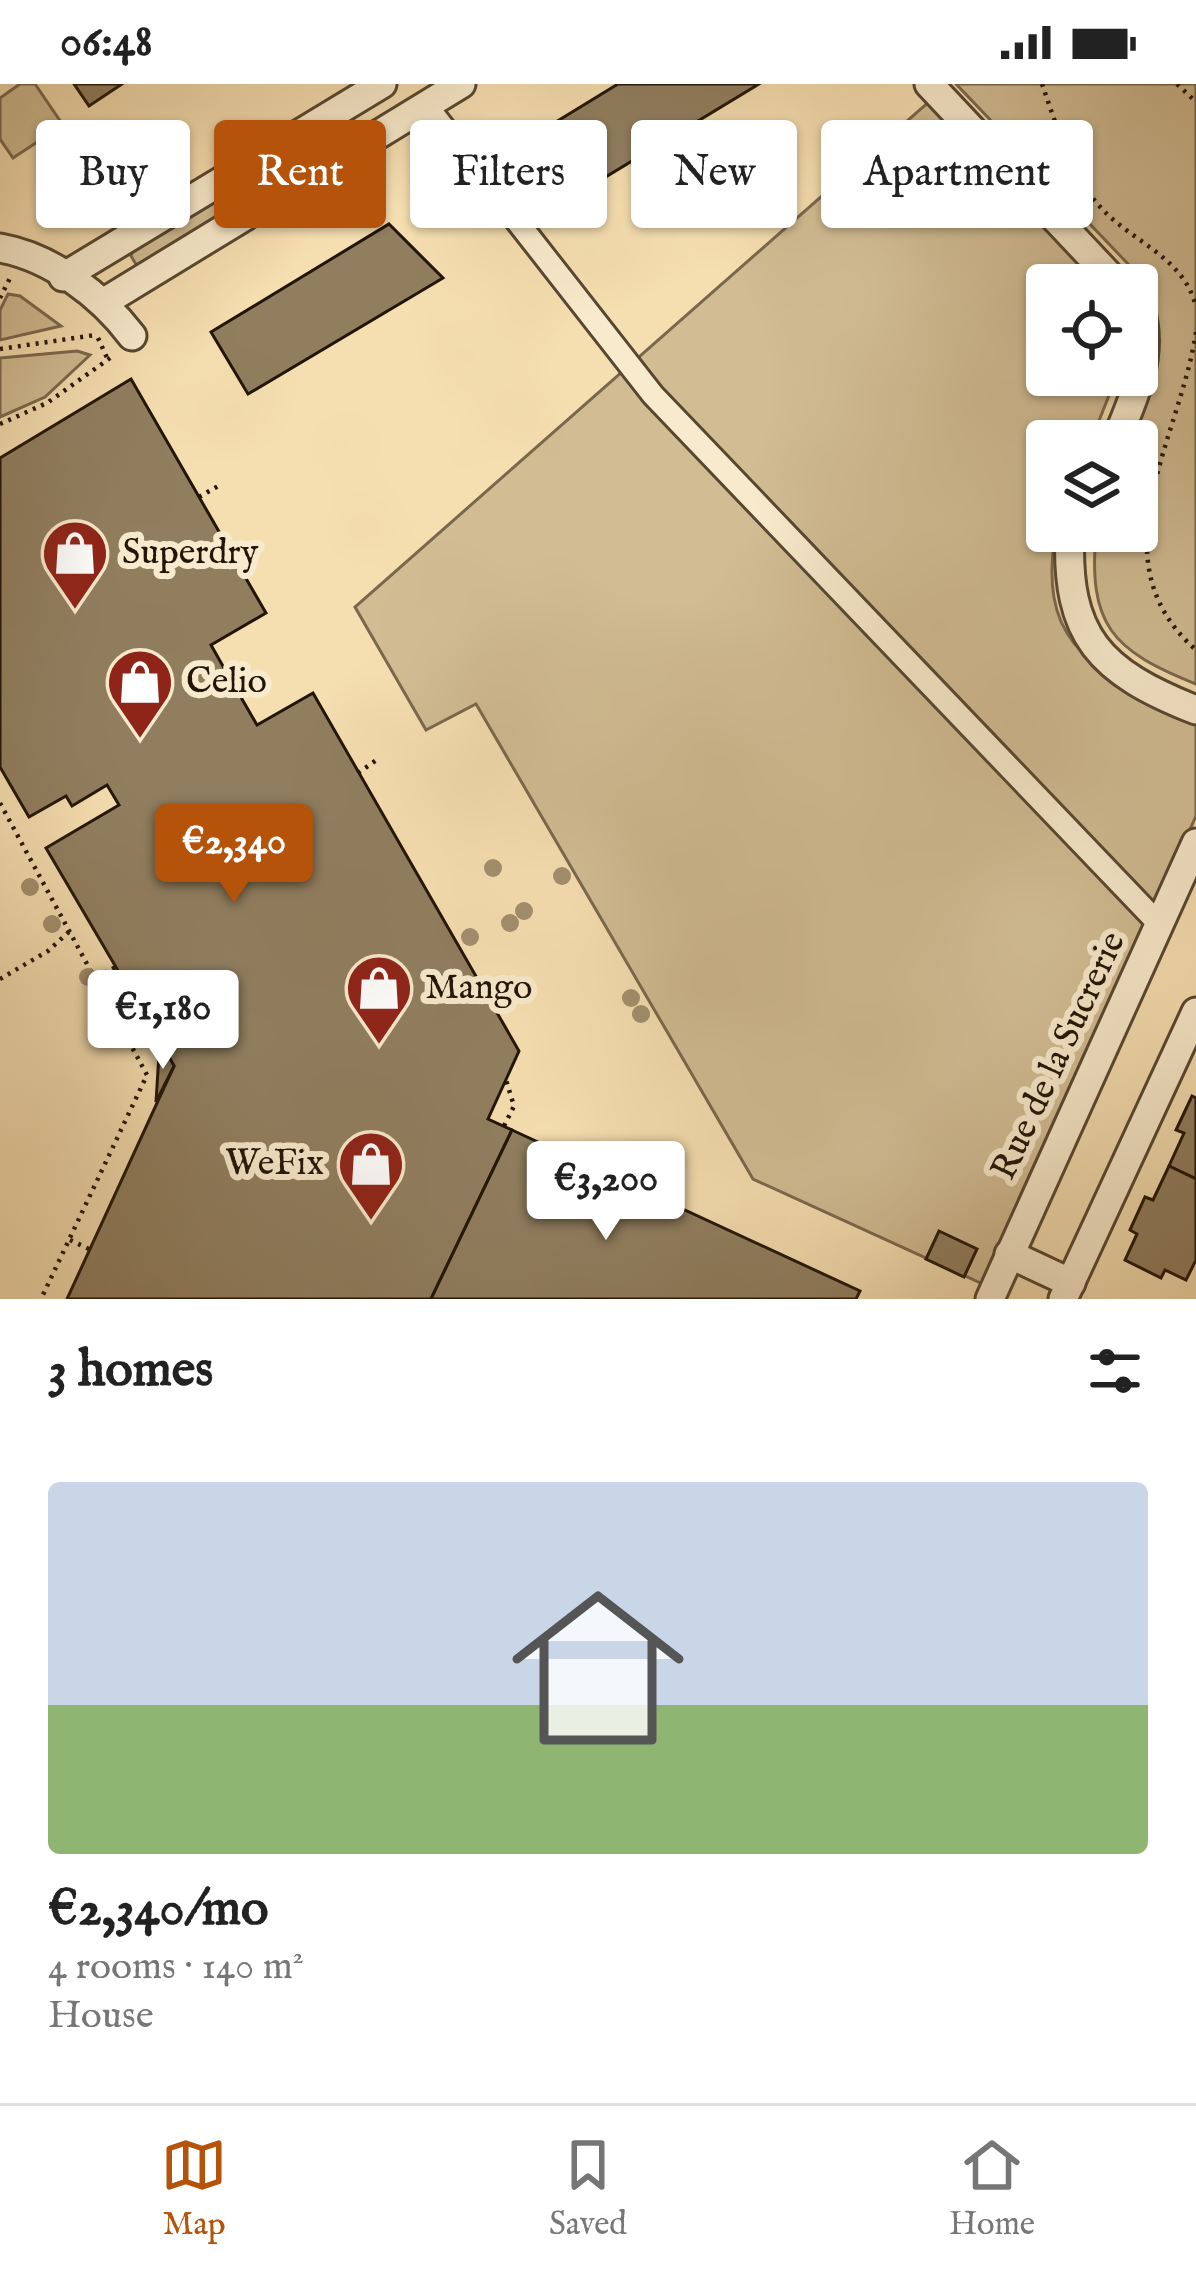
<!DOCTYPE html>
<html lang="en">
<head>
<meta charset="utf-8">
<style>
	:root { --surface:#fff; --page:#f6f6f6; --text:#222; --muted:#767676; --line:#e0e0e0; --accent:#b45309 }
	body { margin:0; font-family:"IM FELL English",serif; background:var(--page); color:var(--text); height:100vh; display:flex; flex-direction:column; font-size:45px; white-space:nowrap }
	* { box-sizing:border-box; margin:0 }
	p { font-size:39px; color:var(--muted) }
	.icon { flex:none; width:66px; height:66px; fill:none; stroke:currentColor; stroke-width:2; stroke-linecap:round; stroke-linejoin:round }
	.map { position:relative; height:1215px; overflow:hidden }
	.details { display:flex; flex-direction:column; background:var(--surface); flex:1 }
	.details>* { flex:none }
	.hud { position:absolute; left:36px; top:36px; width:1125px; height:108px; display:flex; gap:24px }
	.controls { position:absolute; left:1026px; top:180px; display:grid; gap:24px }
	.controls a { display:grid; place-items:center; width:132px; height:132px; border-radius:12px; background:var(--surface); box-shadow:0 3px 9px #0004; font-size:60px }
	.price { position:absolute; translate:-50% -102px; padding:0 27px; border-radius:12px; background:#fff; color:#222; font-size:39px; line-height:78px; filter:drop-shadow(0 3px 6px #0008) }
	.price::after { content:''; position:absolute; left:50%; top:72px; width:36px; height:27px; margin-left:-18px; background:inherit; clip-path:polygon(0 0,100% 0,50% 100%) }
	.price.on { background:var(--accent); color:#fff }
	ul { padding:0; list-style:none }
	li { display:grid; align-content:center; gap:24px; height:636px; padding:0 48px }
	li span { display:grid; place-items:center; height:372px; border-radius:12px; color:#555 }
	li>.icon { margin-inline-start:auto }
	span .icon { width:216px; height:216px; fill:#fffc; stroke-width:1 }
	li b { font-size:51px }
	h2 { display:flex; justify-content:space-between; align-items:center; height:144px; padding:0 48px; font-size:51px }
	.tag { padding:0 42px; border-radius:12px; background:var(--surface); box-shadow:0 3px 9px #0004; font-size:42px; line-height:108px }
	.tag.on { background:var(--accent); color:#fff }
	.status { display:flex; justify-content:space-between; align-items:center; height:84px; padding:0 60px; background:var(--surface); direction:ltr }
	.status svg { height:33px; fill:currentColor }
	.dock { display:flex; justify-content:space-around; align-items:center; height:168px; border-top:3px solid var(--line); background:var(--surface); font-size:33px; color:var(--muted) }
	.dock a { display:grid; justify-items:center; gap:6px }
	.dock .on { color:var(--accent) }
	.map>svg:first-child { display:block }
</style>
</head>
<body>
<div class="status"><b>06:48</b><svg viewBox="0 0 49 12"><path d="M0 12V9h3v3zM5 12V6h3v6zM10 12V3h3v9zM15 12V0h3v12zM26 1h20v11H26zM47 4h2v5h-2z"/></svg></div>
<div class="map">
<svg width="1196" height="1215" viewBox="0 0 1196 1215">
	<rect width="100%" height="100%" fill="#f5deb0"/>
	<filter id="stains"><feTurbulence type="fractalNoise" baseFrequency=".00167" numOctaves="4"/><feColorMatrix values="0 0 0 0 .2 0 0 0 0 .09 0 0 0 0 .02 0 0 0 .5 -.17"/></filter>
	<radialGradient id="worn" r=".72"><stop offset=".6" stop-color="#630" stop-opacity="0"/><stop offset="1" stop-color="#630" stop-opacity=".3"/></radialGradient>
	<g fill="#d1bc93" stroke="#7a684d" stroke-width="3">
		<polygon points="20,0 35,0 63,41 13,74 0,55 0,14"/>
		<path d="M956,0H1196V600C1111,566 1088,541 1096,447H1137V357H1128L1156,288L1155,242L1130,182Z"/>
		<path d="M932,15L1101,201H1047V291H1117L1091,357H1047V447H1056C1034,571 1105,587 1196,638V732L985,1201L753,1095L476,620L426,646L355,523Z"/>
		<polygon points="252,92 259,93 268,107 139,185 131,172 133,166"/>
		<polygon points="8,210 20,212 61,242 0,256 0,226"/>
		<polygon points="77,267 90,271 45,313 0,333 0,274"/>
	</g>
	<g fill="#907e5f" stroke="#221507" stroke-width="3">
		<polygon points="74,0 122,0 89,22"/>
		<polygon points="618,0 759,0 561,120 510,66"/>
		<polygon points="389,140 443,194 248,310 211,248"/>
		<polygon points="131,295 266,529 211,561 224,584 257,641 313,609 519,967 488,1035 512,1046 431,1215 67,1215 174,982 46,764 119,721 107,701 72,722 66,712 29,733 0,683 0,374"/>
		<polygon points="167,969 174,982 156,1018 159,970"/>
		<polygon points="1192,1012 1196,1014 1196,1095 1169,1082 1184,1049 1176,1046"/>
		<polygon points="512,1046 860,1207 856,1215 431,1215"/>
		<polygon points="1169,1082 1196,1095 1196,1176 1186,1196 1165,1186 1161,1194 1125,1176 1137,1150 1130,1146 1145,1113 1153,1116"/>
		<polygon points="939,1147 977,1165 964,1193 926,1175"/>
	</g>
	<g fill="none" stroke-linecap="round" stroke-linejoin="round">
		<g stroke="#574731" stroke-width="27">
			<polyline id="pedestrian" points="426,21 653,311 1159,840"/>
		</g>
		<g stroke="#574731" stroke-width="33">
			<g id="minor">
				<polyline points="929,0 1118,201"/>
				<path d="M0,164C51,173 101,211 132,252"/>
				<polyline points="63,193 382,0"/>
				<polyline points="106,217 461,0"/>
				<path d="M1116,357C1135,310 1156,267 1137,216"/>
				<path d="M1070,447C1065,553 1100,588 1196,626"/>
				<polyline points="1009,1170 1071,1199"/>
				<polyline points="990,1215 1196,759"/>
				<polyline points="1063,1215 1196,928"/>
			</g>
		</g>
		<g stroke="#221507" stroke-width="4.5" stroke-dasharray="3 6" stroke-linecap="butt">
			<path d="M1042,0C1056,40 1069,85 1096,118C1127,157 1184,171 1196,223"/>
			<polyline points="1177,0 1196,18"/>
			<polyline points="0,214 11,192"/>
			<path d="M1196,248C1180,356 1094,476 1196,566"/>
			<polyline points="98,254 108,276"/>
			<polyline points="0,265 95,251"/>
			<polyline points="0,340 47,319 113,272"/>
			<polyline points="199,413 220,401"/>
			<polyline points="358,689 378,675"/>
			<polyline points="0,719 147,991 41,1215"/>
			<polyline points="96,893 116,883"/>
			<polyline points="0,895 48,867 72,845"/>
			<polyline points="504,1042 514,1022 506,996"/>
			<polyline points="70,1156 89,1165"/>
		</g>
		<use href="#pedestrian" stroke="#f8eacc" stroke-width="21"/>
		<use href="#minor" stroke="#f8eacc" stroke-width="27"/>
	</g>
	<g fill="#a28f6e">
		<circle cx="493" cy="784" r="9"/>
		<circle cx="562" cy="792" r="9"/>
		<circle cx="30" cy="803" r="9"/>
		<circle cx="524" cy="827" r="9"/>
		<circle cx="510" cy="839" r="9"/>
		<circle cx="52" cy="840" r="9"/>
		<circle cx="470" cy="853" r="9"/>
		<circle cx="88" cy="893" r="9"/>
		<circle cx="631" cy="914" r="9"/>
		<circle cx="641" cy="930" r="9"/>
	</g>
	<defs>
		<g id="shop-pin" transform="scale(3.45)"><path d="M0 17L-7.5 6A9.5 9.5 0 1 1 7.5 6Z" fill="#8f2418" stroke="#f8eacc"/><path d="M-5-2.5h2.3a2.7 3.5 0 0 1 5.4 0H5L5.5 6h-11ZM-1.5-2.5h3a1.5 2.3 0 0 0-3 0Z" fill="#fff"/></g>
	</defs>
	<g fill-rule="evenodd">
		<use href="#shop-pin" x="75" y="469"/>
		<use href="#shop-pin" x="140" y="598"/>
		<use href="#shop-pin" x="379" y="904"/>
		<use href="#shop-pin" x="371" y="1080"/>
	</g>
	<g text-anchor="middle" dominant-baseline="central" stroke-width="12" stroke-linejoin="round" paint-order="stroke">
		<g font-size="36" fill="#221507" stroke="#f8eacc" text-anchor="start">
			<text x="122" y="469">Superdry</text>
			<text x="186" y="598">Celio</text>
			<text x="425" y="904">Mango</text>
			<text x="324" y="1080" text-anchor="end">WeFix</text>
		</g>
		<g font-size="36" fill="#221507" stroke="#f8eacc">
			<text transform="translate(1059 972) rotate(-65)">Rue de la Sucrerie</text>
		</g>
	</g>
	<rect width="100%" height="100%" filter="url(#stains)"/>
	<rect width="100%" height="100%" fill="url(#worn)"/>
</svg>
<div class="controls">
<a><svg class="icon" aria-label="locate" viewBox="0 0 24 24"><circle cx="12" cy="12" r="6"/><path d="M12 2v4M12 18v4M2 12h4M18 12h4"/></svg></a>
<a><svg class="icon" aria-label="layers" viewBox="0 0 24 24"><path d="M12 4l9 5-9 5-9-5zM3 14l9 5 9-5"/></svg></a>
</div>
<b class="price on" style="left:234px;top:822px">€2,340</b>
<b class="price" style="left:163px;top:988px">€1,180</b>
<b class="price" style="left:606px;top:1159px">€3,200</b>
<div class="hud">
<a class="tag">Buy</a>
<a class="tag on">Rent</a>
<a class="tag">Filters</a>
<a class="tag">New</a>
<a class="tag">Apartment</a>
</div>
</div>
<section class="details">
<h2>3 homes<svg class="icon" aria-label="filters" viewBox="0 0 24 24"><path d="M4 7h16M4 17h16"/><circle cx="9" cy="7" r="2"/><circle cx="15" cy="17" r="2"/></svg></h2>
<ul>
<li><span style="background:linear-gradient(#c9d6e8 60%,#8fb573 0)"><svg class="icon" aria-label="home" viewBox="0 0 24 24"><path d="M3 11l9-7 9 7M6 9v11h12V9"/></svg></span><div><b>€2,340/mo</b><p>4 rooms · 140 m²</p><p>House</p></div></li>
</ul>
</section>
<nav class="dock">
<a class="on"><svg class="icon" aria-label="map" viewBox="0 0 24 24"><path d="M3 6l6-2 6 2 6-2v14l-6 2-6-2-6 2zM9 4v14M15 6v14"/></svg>Map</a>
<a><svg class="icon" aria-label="saved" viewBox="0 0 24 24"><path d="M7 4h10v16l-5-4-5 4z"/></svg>Saved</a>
<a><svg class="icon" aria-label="home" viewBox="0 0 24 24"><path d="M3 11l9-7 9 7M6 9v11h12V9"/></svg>Home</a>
</nav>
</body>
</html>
